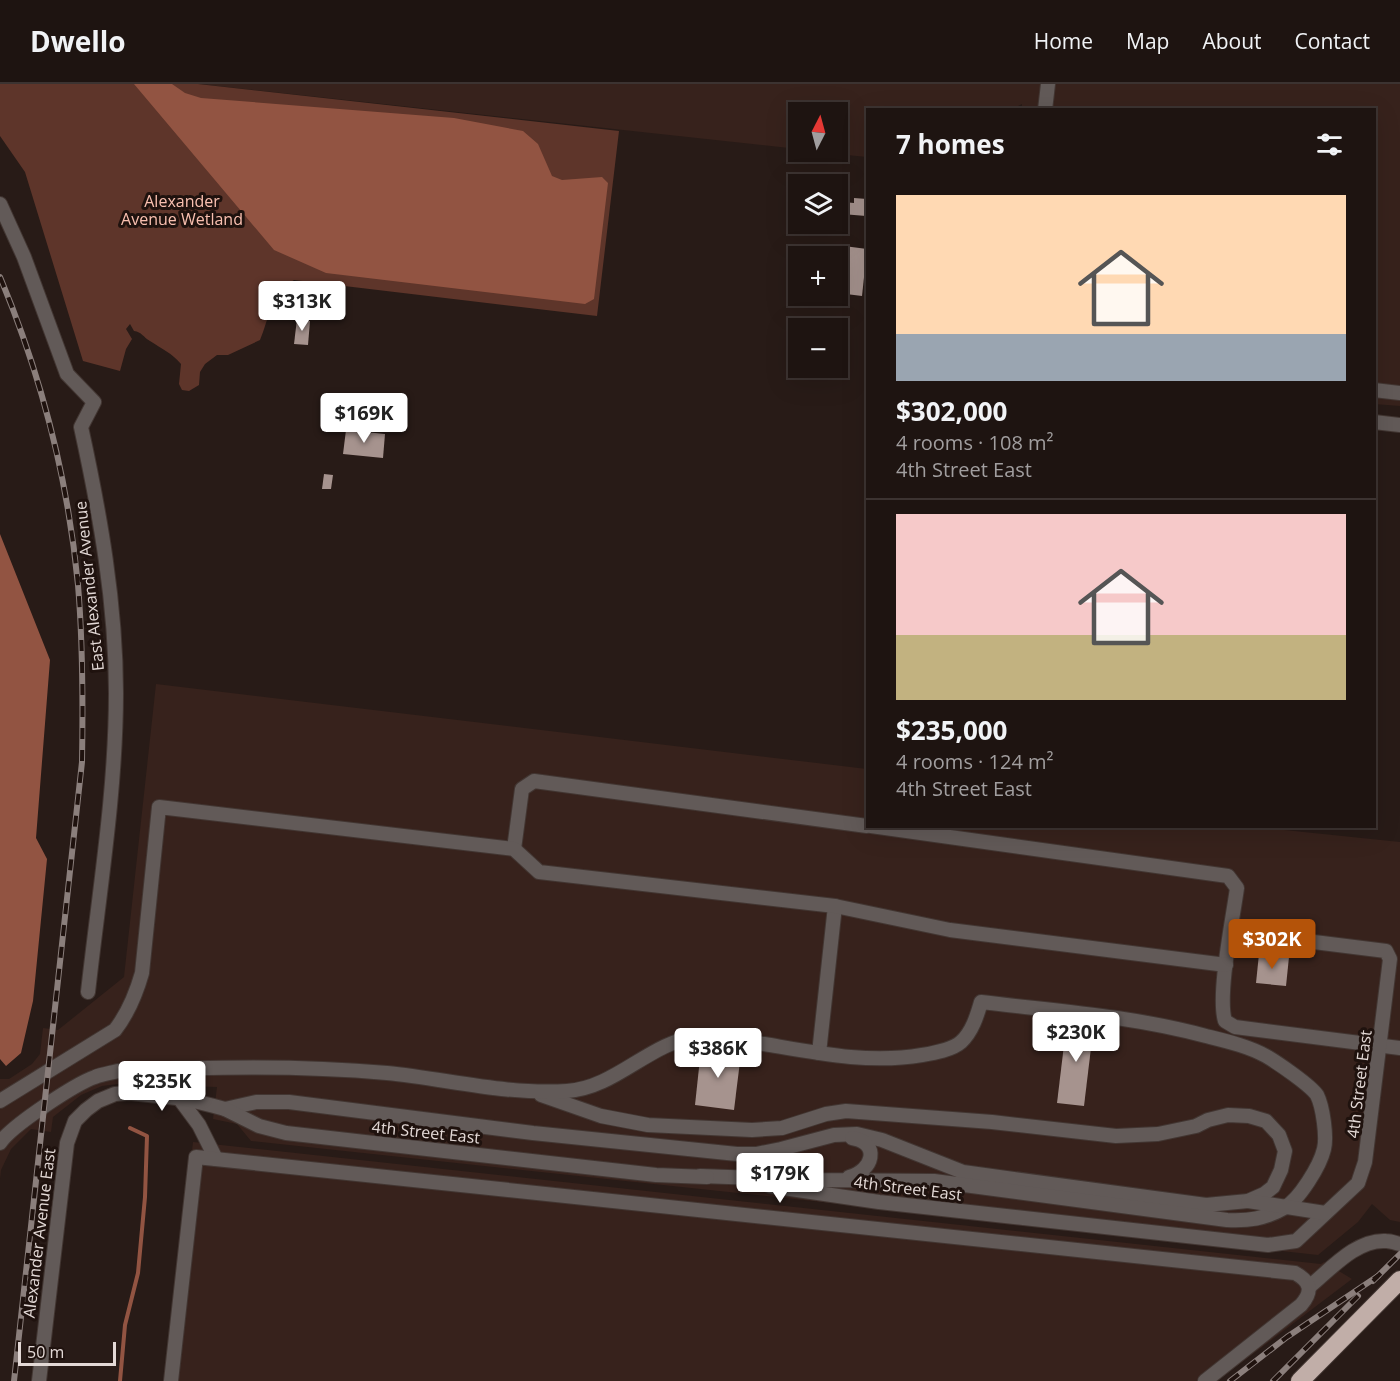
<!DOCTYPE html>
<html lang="en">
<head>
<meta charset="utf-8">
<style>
	:root { --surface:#1e1411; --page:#2b211f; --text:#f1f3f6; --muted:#a19e9f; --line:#3c3331; --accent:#b45309 }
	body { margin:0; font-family:"Open Sans",sans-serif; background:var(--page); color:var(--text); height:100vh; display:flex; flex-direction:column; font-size:22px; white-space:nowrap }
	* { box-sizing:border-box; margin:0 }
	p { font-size:20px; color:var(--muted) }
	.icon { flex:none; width:33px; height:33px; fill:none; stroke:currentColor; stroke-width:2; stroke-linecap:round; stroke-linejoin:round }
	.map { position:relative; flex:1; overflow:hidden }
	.panel { position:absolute; left:866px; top:24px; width:510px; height:720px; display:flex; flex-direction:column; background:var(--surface); border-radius:0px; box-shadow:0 6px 24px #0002,0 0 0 2px var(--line) }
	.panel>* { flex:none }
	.needle { width:39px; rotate:6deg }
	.controls { position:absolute; left:788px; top:18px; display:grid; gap:12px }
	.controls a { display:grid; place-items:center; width:60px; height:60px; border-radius:0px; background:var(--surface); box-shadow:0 6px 24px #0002,0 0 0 2px var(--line); font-size:30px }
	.scale { position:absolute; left:18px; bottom:15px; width:98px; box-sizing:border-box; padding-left:6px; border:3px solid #e3d9d6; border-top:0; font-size:16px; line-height:21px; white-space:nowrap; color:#e3d9d6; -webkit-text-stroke:4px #1f120e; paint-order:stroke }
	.price { position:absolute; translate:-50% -51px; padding:0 14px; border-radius:6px; background:#fff; color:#222; font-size:20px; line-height:39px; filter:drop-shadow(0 2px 3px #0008) }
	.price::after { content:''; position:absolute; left:50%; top:36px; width:18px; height:14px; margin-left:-9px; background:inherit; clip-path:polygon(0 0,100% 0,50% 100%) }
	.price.selected { background:var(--accent); color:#fff }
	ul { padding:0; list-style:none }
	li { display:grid; align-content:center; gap:12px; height:318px; padding:0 30px }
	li+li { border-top:2px solid var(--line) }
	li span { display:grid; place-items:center; height:186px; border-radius:0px; color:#555 }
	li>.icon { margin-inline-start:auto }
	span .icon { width:108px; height:108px; fill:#fffc; stroke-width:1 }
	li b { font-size:26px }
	h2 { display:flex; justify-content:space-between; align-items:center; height:72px; padding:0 30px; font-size:26px }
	header { display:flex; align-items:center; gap:36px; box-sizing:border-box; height:84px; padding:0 30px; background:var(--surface); border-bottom:2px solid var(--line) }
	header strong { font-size:28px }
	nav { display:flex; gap:33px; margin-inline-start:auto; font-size:21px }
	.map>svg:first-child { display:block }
</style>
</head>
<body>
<header>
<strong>Dwello</strong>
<nav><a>Home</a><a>Map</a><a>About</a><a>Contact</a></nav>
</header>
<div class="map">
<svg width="1400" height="1297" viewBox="0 0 1400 1297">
	<rect width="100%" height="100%" fill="#281b17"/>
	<g fill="#37221c">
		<polygon points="199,0 1400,0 1400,322 1374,320 1374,26 1022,26 1022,20 1010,26 867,26 867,73 817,68 837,68 837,28 798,28 798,65"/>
		<polygon points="156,600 867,685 867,742 1247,742 1400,758 1400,1138 1390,1136 1372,1120 1358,1138 1318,1171 251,1057 237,1040 213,1035 217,1003 118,1000 102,1002 81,1011 53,1033 51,1048 31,1045 11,1065 1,1086 0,1095 0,995 9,995 32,980 40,970 43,944 58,946 124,893"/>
		<polygon points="193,1058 1321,1180 1324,1178 1352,1195 1217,1297 166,1297"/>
	</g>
	<path fill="#5e352a" d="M0,0H198L619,47L597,232L294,196C271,208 269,235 260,256L228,271H217L205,280L200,288L199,301L189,307L182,306L179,300L181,280C172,269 162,265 150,257C143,253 142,248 134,247L130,240L126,245L132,255L126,265L120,287L83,277L25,88L0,52Z"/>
	<g fill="#925442">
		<polygon points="134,0 172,0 185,9 201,14 454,34 523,47 538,60 552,92 562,96 602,93 608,99 594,215 585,220 326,189 274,166"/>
		<polygon points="0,450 50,576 36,754 47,775 33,917 21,969 6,982 0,975"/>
	</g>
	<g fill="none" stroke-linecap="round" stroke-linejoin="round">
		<polyline stroke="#925442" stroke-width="4" points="120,1297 125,1241 138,1189 145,1113 147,1052 130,1044"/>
	</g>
	<g fill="#a6938e">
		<polygon points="854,114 867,115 866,132 842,130 843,118 854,119"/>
		<polygon points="844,162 867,165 862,212 838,209"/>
		<polygon points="297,235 310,237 308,261 294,260"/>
		<polygon points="346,346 385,350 383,374 343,370"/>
		<polygon points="324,390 333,391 331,405 322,405"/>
		<polygon points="1259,870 1289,873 1286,902 1256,899"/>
		<polygon points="1067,936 1094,939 1084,1022 1057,1019"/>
		<polygon points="701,965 741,969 734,1026 695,1021"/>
	</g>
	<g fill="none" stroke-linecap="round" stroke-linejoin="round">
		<g stroke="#423632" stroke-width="16">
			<g id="minor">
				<polyline points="1045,26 1048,0"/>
				<path d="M0,120L24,173L67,290L94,318L81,343C100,430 116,519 116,609C116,708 99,809 88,908"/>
				<polyline points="1374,306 1400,309"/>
				<polyline points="1374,338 1400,341"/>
				<path d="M871,742L1228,792L1237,804C1233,834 1217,911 1225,937L1235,943L1400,964"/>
				<polyline points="514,765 522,705 534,697 867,742"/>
				<polyline points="819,969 835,822"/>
				<polyline points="179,1014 199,1041 216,1075"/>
				<path d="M0,1017L115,946C129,928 136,910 142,889L159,723L514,765L539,788L835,822L950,846L1226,881"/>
				<polyline points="225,1025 256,1018 289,1018 533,1049 737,1070 756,1070 781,1065 834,1051 857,1050 882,1056 963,1088 1206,1121 1248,1117 1264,1110 1273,1103 1281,1086 1285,1067 1279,1051 1266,1037 1249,1032 1228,1031 1208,1036 1196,1042 1158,1050 1116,1052 992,1038 846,1027 826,1030 782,1044 752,1046 648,1041 601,1032 541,1011"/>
				<path d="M0,1059C11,1042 75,1000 95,993C102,990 111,989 118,987C208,983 297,981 387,989C447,995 507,1011 567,1007C616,1004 651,957 697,953C719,951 742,957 764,960C817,969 869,980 922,971C934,969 952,966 961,958C972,948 977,932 981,918C1056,927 1133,932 1206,952C1226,957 1248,962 1266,972C1278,979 1310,1001 1317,1011C1323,1023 1327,1053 1324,1065C1320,1082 1299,1116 1284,1124C1265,1135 1248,1137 1227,1136L934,1097L812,1096L700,1092"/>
				<path d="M849,1093C873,1087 881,1059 852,1054"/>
				<polyline points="770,1102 879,1118 1268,1161 1296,1157 1358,1099 1365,1078 1390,875 1386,867 1306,857 1300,853"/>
				<polyline points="1248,1117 1325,1129"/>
				<path d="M1309,1203C1330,1186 1356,1155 1386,1157C1390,1157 1396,1159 1400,1160"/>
				<polyline points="39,1297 67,1059 75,1037 86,1026 98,1017 115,1010 130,1009 186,1015 214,1022 225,1025 259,1042 286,1049 656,1091 707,1093"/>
				<path d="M171,1297L196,1073L1295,1189C1311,1198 1313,1207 1301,1221L1205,1297"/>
			</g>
		</g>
		<g stroke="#423632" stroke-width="20">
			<polyline id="highway" points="1300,1297 1400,1196"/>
		</g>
		<use href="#minor" stroke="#625a58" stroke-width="14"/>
		<use href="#highway" stroke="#c1aea8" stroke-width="18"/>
		<g stroke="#8b7f7c" stroke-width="6">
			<g id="rail">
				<path d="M0,193C41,291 68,396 78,501C83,560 83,619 82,678L14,1297"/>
				<polyline points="1373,1197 1400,1170"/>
				<polyline points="1230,1297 1287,1253 1378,1192"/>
				<polyline points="1273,1297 1358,1212"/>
			</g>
		</g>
		<use href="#rail" stroke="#1f120e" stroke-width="4" stroke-dasharray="11" stroke-linecap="butt"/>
	</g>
	<g text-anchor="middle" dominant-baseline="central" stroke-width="6" stroke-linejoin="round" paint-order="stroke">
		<g font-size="16" fill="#fac0b0" stroke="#1f120e">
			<text x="182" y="117">Alexander<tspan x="182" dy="18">Avenue Wetland</tspan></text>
		</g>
		<g font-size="16" fill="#e3d9d6" stroke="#1f120e">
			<text transform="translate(89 502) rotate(-96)">East Alexander Avenue</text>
			<text transform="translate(1359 1000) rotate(-83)">4th Street East</text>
			<text transform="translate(426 1048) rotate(6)">4th Street East</text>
			<text transform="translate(908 1104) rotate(7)">4th Street East</text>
			<text transform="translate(39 1149) rotate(-83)">Alexander Avenue East</text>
		</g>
	</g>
</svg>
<div class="controls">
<a><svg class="needle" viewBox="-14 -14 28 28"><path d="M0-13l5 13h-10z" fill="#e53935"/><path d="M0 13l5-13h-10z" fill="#a19e9f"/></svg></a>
<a><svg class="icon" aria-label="layers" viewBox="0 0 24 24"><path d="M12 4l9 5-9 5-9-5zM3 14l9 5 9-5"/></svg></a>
<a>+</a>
<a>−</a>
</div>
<div class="scale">50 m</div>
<b class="price" style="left:302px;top:248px">$313K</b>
<b class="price" style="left:364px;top:360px">$169K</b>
<b class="price selected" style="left:1272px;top:886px">$302K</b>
<b class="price" style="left:1076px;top:979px">$230K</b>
<b class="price" style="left:718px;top:995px">$386K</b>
<b class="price" style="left:162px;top:1028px">$235K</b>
<b class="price" style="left:780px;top:1120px">$179K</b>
<section class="panel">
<h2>7 homes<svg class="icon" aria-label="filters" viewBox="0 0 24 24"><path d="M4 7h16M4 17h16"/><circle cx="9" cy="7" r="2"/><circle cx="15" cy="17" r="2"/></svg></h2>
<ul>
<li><span style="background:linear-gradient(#ffd9b3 75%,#9aa5b1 0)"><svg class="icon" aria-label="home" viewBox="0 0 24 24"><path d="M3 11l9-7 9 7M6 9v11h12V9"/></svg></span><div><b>$302,000</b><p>4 rooms · 108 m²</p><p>4th Street East</p></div></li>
<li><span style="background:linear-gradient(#f6c9c9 65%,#c2b280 0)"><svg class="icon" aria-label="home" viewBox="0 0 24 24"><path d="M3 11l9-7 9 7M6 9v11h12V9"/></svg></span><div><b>$235,000</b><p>4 rooms · 124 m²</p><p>4th Street East</p></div></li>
</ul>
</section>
</div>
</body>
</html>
